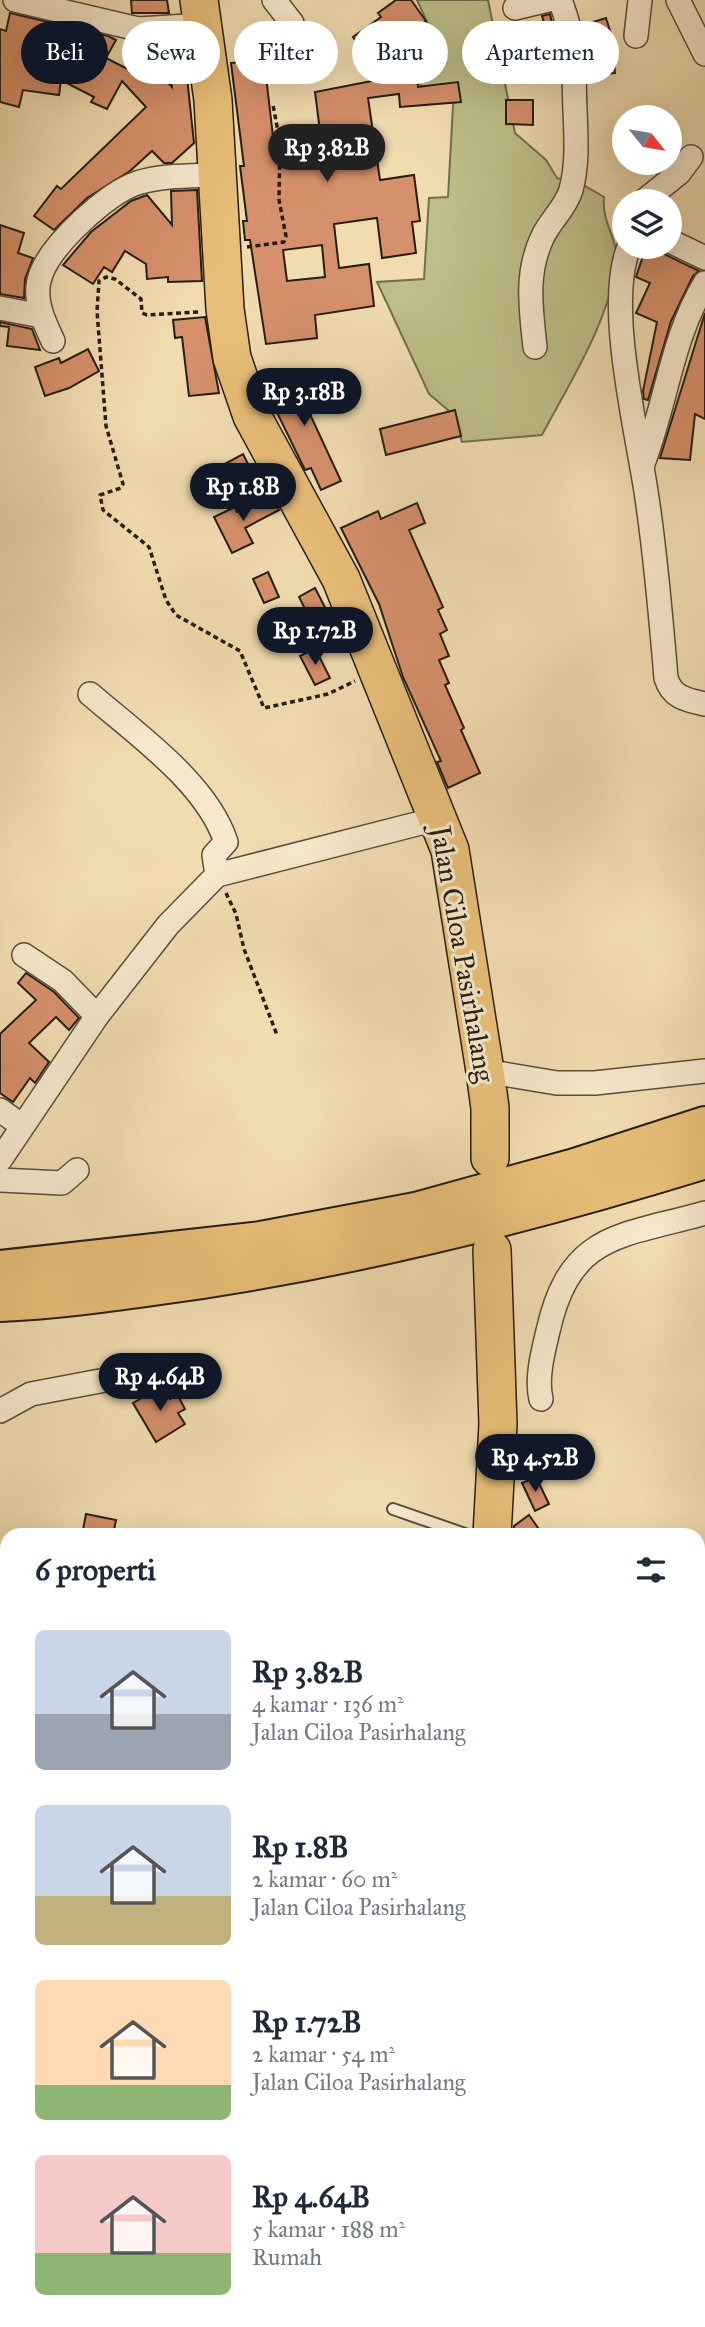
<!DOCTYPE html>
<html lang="id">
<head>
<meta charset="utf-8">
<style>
	:root { --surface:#fff; --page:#f2f2f3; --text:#1f2937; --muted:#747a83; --accent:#111827 }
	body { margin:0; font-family:"IM FELL Great Primer",serif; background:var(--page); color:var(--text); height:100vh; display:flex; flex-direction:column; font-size:26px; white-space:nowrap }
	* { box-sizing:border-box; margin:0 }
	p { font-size:23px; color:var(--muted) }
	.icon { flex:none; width:38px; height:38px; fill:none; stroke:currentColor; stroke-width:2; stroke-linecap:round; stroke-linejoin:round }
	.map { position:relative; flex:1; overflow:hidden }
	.drawer { position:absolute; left:0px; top:1528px; width:705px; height:800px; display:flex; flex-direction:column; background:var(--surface); border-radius:21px 21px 0 0; box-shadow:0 7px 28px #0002 }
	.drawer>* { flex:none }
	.banner { position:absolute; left:21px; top:21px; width:663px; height:63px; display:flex; gap:14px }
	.needle { width:46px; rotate:120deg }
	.tools { position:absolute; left:612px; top:105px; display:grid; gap:14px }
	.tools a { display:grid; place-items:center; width:70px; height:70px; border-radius:50%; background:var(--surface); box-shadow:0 7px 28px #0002; font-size:35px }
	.price { position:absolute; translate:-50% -60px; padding:0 16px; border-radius:24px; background:var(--accent); color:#fff; font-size:23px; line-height:46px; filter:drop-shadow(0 2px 4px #0008) }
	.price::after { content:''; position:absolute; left:50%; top:42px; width:21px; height:16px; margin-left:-10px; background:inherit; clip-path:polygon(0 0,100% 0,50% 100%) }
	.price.on { background:#222; color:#fff }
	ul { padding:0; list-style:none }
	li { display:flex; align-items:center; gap:21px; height:175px; padding:0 35px }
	li span { display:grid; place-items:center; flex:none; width:196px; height:140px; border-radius:10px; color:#555 }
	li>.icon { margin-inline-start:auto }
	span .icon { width:84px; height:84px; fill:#fffc; stroke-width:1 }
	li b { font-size:30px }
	h2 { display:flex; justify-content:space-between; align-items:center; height:84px; padding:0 35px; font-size:30px }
	.tag { padding:0 24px; border-radius:32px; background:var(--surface); box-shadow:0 7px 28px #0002; font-size:24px; line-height:63px }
	.tag.on { background:var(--accent); color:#fff }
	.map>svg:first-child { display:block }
</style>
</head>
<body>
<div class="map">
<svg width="705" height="2327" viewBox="0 0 705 2327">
	<rect width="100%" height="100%" fill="#f1dcb0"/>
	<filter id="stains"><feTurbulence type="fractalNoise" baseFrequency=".00286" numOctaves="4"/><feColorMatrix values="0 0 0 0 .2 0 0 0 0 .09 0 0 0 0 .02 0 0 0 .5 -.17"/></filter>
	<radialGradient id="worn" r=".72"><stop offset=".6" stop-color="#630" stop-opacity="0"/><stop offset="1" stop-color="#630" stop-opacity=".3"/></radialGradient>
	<path fill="#bebf88" stroke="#726e4e" stroke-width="2" d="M417,0H488L515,133L546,160L557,178L585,186L604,197C601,221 619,243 617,260C609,322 571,380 542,435L462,442L455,416L429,394L377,282L424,279L429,198L448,197L454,88L421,86L417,79L442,55Z"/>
	<g fill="#d6906b" stroke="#261e15" stroke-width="2" fill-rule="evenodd">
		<polygon points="131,0 167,0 169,13 132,13"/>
		<path d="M396,0H411L426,21L397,41L415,67L418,87L458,82L461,102L400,107L399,94L368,98L380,180L414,175L420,221L412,222L416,253L382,258L377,218L334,224L339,268L369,264L374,306L315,315L317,338L266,344L250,240H245L243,221H247L240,166H244L231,63L264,59L274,145L321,139L315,92L382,79L353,37L381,17L378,13ZM322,245L325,277L287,281L283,250Z"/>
		<polygon points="10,13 108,36 116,40 106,58 143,77 153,67 172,87 168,41 183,40 194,143 172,163 164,163 152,151 130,171 87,198 54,230 34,216 57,186 61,189 146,107 122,81 107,109 91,102 94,97 61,80 59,95 23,90 19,107 0,102 0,29 6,31"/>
		<polygon points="550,14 558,47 552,49 542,16"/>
		<polygon points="606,18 612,37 615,73 590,75 583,25"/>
		<polygon points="506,100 533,100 533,125 506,124"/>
		<polygon points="197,190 202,281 168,282 168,277 147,279 146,264 125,251 112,272 104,267 93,284 63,265 91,232 131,201 147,195 172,225 171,191"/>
		<polygon points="0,225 24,233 18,253 33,258 25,279 24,298 0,294"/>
		<polygon points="646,247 658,247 664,254 699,271 693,276 671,321 648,400 644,399 643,391 657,322 636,313 650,283 636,277"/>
		<polygon points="705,313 705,419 695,414 690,460 660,458"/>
		<polygon points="205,317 219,393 189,396 182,337 175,338 173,320"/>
		<polygon points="0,322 32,329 40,350 7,346 9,327 0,326"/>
		<polygon points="88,349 99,371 69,388 45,396 35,367 59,358 61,363"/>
		<polygon points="312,371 319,387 301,395 341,481 321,490 311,468 305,470 267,392"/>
		<polygon points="455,410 461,436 386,455 380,429"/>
		<polygon points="243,454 250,468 229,480 221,466"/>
		<polygon points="271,496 279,510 245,528 253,543 232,553 214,517 235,507 237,512"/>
		<polygon points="417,503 425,523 409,530 443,607 438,610 447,630 440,634 449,656 439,660 449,683 445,685 464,728 461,730 480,773 448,788 437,762 441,761 403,677 379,604 341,528 378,511 381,519"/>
		<polygon points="268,572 279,597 264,603 253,579"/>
		<polygon points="315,588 330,617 313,625 299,597"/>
		<polygon points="315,648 330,678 315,685 300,656"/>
		<polygon points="26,973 54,992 79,1018 69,1030 56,1017 29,1043 49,1062 35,1083 30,1078 13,1102 0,1093 0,1034 36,1000 18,983"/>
		<polygon points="162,1386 170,1399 177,1394 185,1409 178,1413 185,1424 156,1442 133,1403"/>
		<polygon points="536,1477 549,1504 535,1511 522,1483"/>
		<polygon points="86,1514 116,1520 113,1535 82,1535"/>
		<polygon points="529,1515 543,1535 513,1535 514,1526"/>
	</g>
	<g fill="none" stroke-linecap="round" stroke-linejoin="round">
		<g stroke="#594e3c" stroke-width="14">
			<polyline id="service" points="393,1509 468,1535"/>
		</g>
		<g stroke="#594e3c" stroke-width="26">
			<g id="minor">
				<polyline points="15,0 138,29 204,25"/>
				<polyline points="274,0 292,23"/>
				<polyline points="678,0 705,54"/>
				<polyline points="515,8 548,0"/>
				<polyline points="636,36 640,0"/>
				<polyline points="644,201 679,173 691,157"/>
				<polyline points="670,241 705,258"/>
				<path d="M629,247C605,306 638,434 647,498C656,558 661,618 666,678C672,698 687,700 705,704"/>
				<polyline points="0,308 41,316"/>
				<path d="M53,341C43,320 32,297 41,274C52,244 106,194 137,183C162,175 191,176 216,175"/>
				<path d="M535,347C531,309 525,273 543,236C550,221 566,207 571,190C578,163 576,138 575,110C573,65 577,44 560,0"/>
				<path d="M642,466C666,406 671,339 705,283"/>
				<path d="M90,694C136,734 207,783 226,842L214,855L217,875"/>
				<polyline points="24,955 63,981 97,1016"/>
				<polyline points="485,1071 557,1083 595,1083 705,1071"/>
				<polyline points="0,1110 21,1125"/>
				<polyline points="0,1160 97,1016 168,925 217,875 440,818"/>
				<polyline points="0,1180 62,1183 77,1170"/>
				<path d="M541,1399C536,1378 543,1352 548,1331C570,1232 621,1237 705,1213"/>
				<polyline points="0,1411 31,1394 137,1374"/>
				<polyline points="0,1604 7,1606"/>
				<polyline points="0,1725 7,1728"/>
				<polyline points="342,2320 359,2327"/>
				<polyline points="37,2327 39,2320"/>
				<polyline points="462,2327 465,2320"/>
			</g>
		</g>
		<g stroke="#261e15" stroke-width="40">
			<g id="primary">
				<polyline points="199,0 213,100 225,309 232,358 252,416 341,579 450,850 485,1071 490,1108 490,1158"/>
				<polyline points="492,1250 498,1424 492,1535"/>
				<polyline points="201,2327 204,2320"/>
			</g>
		</g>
		<g stroke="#261e15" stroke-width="42">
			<g id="motorway">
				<polyline points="0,1270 261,1241 416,1212 575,1168 705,1126"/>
				<path d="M0,1302C51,1300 102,1293 153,1286C341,1261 523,1215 705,1159"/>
			</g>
		</g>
		<g stroke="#261e15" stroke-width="3.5" stroke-dasharray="5 3.5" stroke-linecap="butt">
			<polyline points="247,247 284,242 286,236 279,200 280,142 273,105"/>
			<polyline points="198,312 147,315 142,313 141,299 115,279 106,277 99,281 97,311 106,426 123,484 121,488 100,495 103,510 149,547 166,600 176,615 240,651 264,708 328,694 355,681"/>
			<polyline points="223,497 255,481"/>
			<polyline points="226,893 236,914 244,949 277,1035"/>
		</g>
		<use href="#service" stroke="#f6e8cc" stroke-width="10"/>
		<use href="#minor" stroke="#f6e8cc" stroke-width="23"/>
		<use href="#primary" stroke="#e8be78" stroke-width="37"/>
		<use href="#motorway" stroke="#e8be78" stroke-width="38"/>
	</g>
	<g text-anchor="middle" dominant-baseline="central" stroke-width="6" stroke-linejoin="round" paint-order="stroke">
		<g font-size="28" fill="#261e15" stroke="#f6e8cc">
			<text transform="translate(463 954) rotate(80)">Jalan Ciloa Pasirhalang</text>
		</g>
	</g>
	<rect width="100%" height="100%" filter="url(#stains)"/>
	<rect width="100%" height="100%" fill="url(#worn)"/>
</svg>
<div class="tools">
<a><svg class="needle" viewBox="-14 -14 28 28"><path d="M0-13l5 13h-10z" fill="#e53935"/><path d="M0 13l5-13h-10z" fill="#747a83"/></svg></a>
<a><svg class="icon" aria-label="layers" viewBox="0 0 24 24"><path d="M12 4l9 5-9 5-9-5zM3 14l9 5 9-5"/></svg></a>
</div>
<b class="price on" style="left:327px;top:184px">Rp 3.82B</b>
<b class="price" style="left:304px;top:428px">Rp 3.18B</b>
<b class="price" style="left:243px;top:523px">Rp 1.8B</b>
<b class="price" style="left:315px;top:667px">Rp 1.72B</b>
<b class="price" style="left:160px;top:1413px">Rp 4.64B</b>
<b class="price" style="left:535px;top:1494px">Rp 4.52B</b>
<div class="banner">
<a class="tag on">Beli</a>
<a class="tag">Sewa</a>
<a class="tag">Filter</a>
<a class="tag">Baru</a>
<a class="tag">Apartemen</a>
</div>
<section class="drawer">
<h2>6 properti<svg class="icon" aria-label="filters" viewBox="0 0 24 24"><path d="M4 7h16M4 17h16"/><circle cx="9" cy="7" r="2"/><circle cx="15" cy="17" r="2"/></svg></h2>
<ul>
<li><span style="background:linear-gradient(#c9d6e8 60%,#9aa5b1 0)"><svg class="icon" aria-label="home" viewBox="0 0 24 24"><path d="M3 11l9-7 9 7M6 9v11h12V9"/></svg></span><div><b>Rp 3.82B</b><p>4 kamar · 136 m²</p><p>Jalan Ciloa Pasirhalang</p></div></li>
<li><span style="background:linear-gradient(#c9d6e8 65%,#c2b280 0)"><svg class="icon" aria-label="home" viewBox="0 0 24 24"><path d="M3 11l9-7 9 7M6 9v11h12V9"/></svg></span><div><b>Rp 1.8B</b><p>2 kamar · 60 m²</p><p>Jalan Ciloa Pasirhalang</p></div></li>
<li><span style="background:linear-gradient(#ffd9b3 75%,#8fb573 0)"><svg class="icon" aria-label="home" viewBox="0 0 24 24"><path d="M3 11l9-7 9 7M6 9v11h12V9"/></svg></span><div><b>Rp 1.72B</b><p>2 kamar · 54 m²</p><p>Jalan Ciloa Pasirhalang</p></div></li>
<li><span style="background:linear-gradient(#f6c9c9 70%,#8fb573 0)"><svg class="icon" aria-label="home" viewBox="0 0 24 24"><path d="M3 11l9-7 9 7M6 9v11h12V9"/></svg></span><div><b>Rp 4.64B</b><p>5 kamar · 188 m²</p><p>Rumah</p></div></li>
</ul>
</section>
</div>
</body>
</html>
